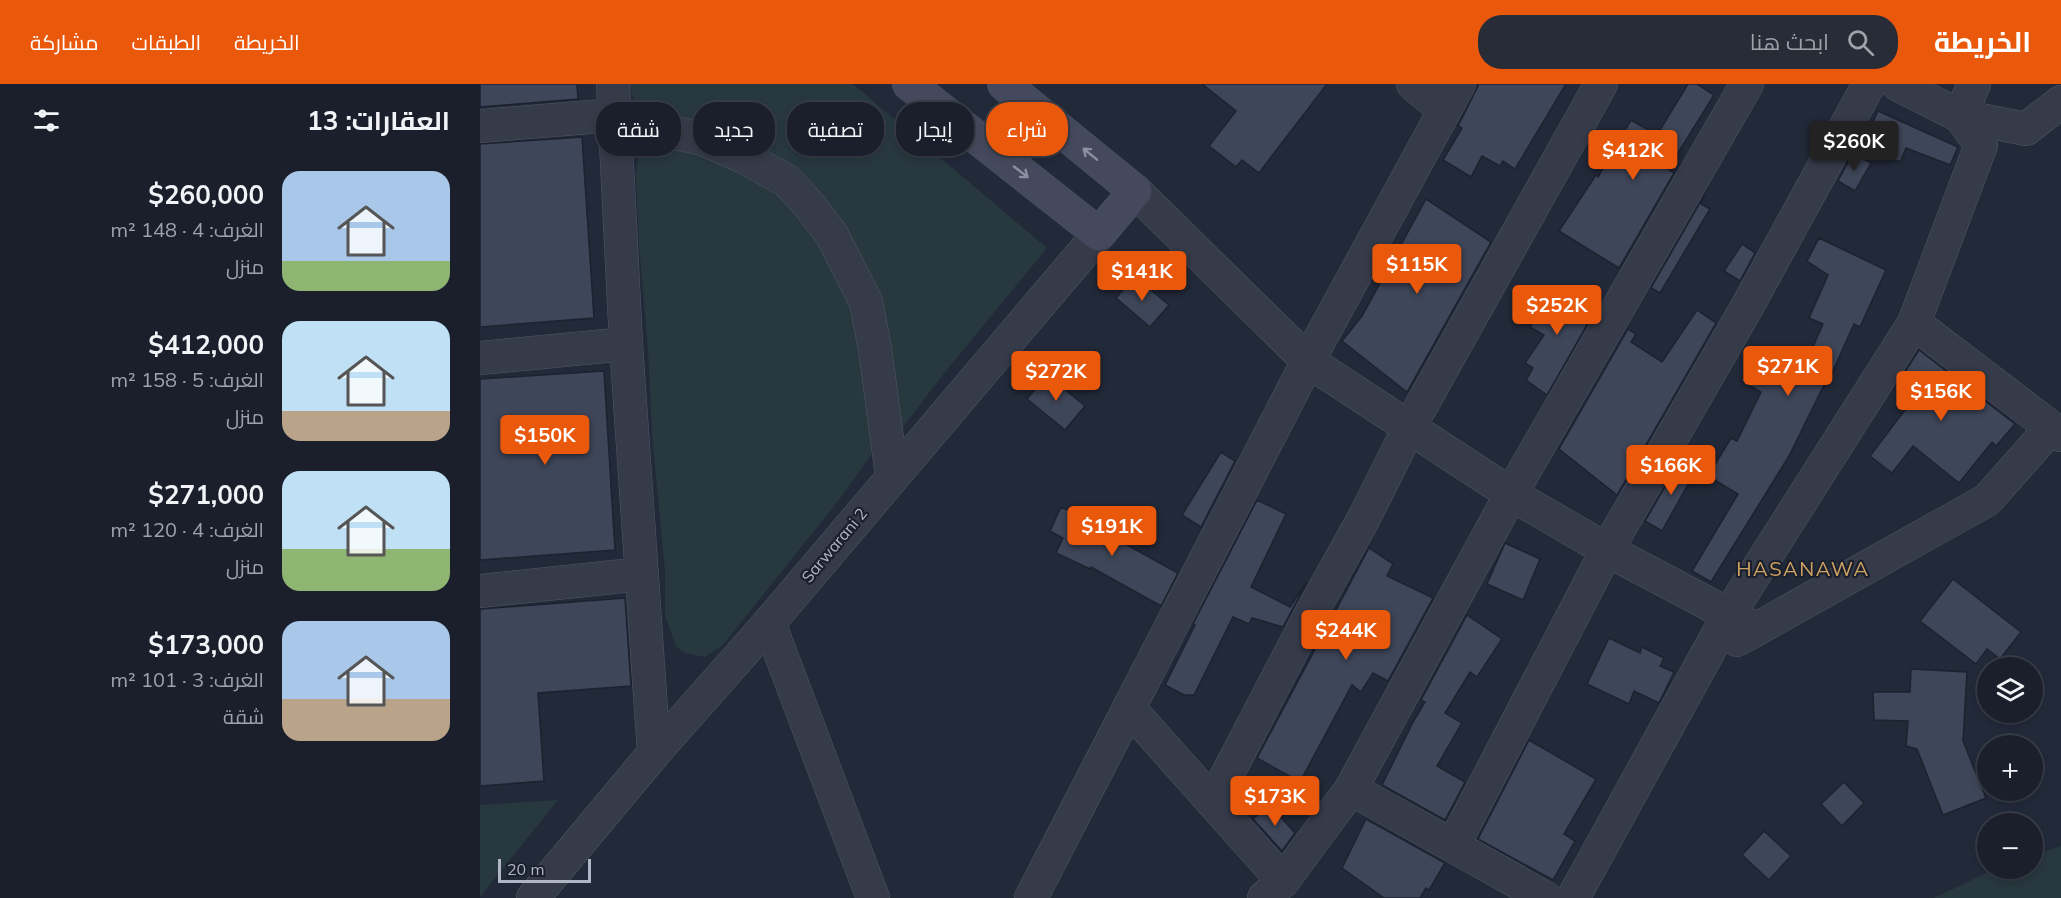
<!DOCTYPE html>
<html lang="ar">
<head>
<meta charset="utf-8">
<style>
	:root { --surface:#1a1f2b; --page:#272c37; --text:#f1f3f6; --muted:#9fa2a9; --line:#383d47; --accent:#ea580c }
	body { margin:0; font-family:Mulish,Cairo,sans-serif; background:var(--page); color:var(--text); direction:rtl; height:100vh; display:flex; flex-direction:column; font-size:22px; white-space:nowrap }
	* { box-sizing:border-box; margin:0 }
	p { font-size:20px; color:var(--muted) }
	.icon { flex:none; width:33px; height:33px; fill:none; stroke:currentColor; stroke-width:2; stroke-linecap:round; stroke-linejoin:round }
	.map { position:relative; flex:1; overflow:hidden; direction:ltr }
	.sheet { display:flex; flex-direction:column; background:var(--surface); width:480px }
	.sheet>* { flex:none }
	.hud { position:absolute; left:18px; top:18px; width:570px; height:54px; direction:rtl; display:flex; gap:12px }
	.fabs { position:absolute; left:1497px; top:573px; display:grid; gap:12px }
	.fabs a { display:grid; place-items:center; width:66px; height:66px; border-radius:50%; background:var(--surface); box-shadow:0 3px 9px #0003,0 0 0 2px var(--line); font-size:30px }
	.scale { position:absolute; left:18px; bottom:15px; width:93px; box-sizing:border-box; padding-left:6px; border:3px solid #b1b6c6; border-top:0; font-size:16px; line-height:21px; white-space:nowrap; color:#b1b6c6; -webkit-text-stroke:4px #1b202f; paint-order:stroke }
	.price { position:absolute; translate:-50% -51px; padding:0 14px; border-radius:6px; background:var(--accent); color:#fff; font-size:20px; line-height:39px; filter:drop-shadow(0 2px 3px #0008) }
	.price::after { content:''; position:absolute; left:50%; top:36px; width:18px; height:14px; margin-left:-9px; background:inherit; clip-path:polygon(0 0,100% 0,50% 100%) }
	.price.selected { background:#222; color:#fff }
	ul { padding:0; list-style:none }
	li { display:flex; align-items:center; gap:18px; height:150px; padding:0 30px }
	li span { display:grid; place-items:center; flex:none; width:168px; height:120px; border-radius:18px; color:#555 }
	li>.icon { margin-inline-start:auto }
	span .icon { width:72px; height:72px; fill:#fffc; stroke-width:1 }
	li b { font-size:26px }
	h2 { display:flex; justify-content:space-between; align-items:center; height:72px; padding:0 30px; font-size:26px }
	.tag { padding:0 21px; border-radius:24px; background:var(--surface); box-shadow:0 3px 9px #0003,0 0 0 2px var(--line); font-size:21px; line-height:54px }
	.tag.selected { background:var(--accent); color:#fff }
	header { display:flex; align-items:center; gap:36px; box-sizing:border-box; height:84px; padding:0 30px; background:var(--accent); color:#fff }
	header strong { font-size:28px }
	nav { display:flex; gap:33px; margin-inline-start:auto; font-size:21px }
	.search { width:420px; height:54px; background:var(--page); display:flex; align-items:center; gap:15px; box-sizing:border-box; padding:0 21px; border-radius:24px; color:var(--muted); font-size:22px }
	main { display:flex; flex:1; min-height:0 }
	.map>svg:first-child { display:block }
</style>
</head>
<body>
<header>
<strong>الخريطة</strong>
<div class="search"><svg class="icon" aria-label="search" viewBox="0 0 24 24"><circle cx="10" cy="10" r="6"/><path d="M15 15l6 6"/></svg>ابحث هنا</div>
<nav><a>الخريطة</a><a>الطبقات</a><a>مشاركة</a></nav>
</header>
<main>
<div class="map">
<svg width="1581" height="814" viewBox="0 0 1581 814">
	<rect width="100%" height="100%" fill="#222939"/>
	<g fill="#27383e">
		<polygon points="149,0 373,0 567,164 462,292 414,355 352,125 185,37 157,25"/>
		<polygon points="159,63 216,63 296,109 332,149 365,206 388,270 396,364 362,412 243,561 225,573 205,569 196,563 185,531 185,488 172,351 168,265 159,162 156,91"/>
		<polygon points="78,716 0,813 0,721"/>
		<polygon points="1581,762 1581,814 1454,814 1514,785 1552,784 1553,771"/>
	</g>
	<g fill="#3e4659" stroke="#1d2231" stroke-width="1.5">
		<polygon points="0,0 97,0 98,15 0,23"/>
		<polygon points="722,0 847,0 779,89 762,76 756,83 729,62 756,27"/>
		<polygon points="999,0 1086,0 1035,85 1023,77 1020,82 1002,72 991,93 963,76 982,44 978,42"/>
		<polygon points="1208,0 1217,0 1234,11 1188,85 1194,89 1139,184 1079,147 1116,91 1118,93 1151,36 1177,51"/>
		<polygon points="1398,27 1478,63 1470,81 1426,64 1420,78 1382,61"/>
		<polygon points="102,53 114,234 0,243 0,60"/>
		<polygon points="1373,69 1391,79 1375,107 1358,97"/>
		<polygon points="1225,110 1221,120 1230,125 1180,209 1171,204"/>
		<polygon points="946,115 1011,158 927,308 862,257 882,232"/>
		<polygon points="1339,154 1406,186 1380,243 1374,240 1348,298 1346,297 1309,372 1231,498 1212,487 1258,410 1228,392 1251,354 1257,357 1281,308 1261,297 1278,266 1321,290 1343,240 1329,234 1348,191 1327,177"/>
		<polygon points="1262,160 1275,169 1260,197 1244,187"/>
		<polygon points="654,192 689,221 670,243 636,214"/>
		<polygon points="1077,200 1116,225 1067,311 1046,296 1053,284 1045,279 1064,251 1050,243"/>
		<polygon points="1217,226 1236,239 1137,411 1079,365 1148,245 1156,250 1151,258 1182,278"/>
		<polygon points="1439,266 1535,340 1516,362 1512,358 1479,399 1433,362 1412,389 1390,372 1431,318 1414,305"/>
		<polygon points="124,287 135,466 0,476 0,295"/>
		<polygon points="567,291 605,322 585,346 547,315"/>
		<polygon points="741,368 755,377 721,443 702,431"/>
		<polygon points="1200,377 1216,386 1182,447 1165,437"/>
		<polygon points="777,416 806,430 771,503 810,523 827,498 803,543 772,534 769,540 753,533 714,611 704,611 685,601 715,541 713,540"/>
		<polygon points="581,423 629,447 627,450 698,489 681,522 611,483 610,485 576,469 583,454 570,447"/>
		<polygon points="1025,459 1060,475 1043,516 1007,500"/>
		<polygon points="889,464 913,480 907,492 953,514 908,597 893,589 881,608 872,601 820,698 777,674"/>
		<polygon points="1473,495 1541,548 1520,575 1507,565 1496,580 1440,537"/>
		<polygon points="145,514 151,602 58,609 64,697 0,702 0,525"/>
		<polygon points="987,531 1022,555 997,593 990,588 965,629 982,639 957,682 985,698 965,736 902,701 933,638 945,618 941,616"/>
		<polygon points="1129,554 1160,569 1162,563 1184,574 1180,582 1194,588 1179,619 1154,607 1149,620 1107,600"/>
		<polygon points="1431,585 1487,588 1483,657 1506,714 1463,731 1437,665 1426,662 1428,637 1394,636 1393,608 1430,608"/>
		<polygon points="1049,656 1116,695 1084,750 1095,757 1073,796 998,755"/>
		<polygon points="1364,698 1384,719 1362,742 1341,720"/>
		<polygon points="789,720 815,749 802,767 773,735"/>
		<polygon points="886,735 965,779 949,806 946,804 940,814 904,814 862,784"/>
		<polygon points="1284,747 1311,772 1289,796 1262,771"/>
	</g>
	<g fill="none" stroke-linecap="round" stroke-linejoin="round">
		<g stroke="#515665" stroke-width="34">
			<g id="minor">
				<polyline points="133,0 146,260 174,669"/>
				<polyline points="933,0 964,26"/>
				<polyline points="1417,0 1480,32 1546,45 1581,18"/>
				<polyline points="0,42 135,31"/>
				<polyline points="135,50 192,48 223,55 266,74 307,97 330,122 352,151 386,218 395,265 412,392"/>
				<polyline points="655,107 828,277 1031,410 1127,466 1276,545"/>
				<polyline points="1434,239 1581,351"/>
				<polyline points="0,274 146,260"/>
				<polyline points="0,507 162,490"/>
				<polyline points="289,539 393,814"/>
				<polyline points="1257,556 1507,416 1571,344"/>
				<polyline points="649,624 803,797"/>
				<polyline points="871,705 1066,814"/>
				<polyline points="733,718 833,526 885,432 930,342 1121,0"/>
				<polyline points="973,762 1127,466 1267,223 1389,0"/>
				<polyline points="53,814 174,669 289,539 619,150"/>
				<polyline points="551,814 828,277 979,0"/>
				<polyline points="784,814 803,797 871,705 1031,410 1267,0"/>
				<polyline points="1093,814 1248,532 1434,239 1501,61 1480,32 1494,0"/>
			</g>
		</g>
		<g stroke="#515665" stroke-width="34">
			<polyline id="secondary" points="429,0 619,150 655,107 524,0"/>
		</g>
		<use href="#minor" stroke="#363b4a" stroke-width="33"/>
		<use href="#secondary" stroke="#44495d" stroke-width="33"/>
	</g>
	<defs><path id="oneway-shaft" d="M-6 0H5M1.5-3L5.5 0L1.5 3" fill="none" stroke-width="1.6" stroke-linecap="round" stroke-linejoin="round" transform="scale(1.5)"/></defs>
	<g stroke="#8b90a1">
		<use href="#oneway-shaft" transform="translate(610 70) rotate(-141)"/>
		<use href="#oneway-shaft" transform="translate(541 88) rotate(38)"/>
	</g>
	<g text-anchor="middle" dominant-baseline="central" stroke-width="4.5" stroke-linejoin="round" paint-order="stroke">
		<g font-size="16" fill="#b1b6c6" stroke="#1b202f">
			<text transform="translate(354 461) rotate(-50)">Sarwarani 2</text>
		</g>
		<g font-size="20" letter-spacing="1.5" fill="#d1a361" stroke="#1b202f">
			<text x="1323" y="484">HASANAWA</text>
		</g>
	</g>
</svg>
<div class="fabs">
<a><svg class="icon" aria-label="layers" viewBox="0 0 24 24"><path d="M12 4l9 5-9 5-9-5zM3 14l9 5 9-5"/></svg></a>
<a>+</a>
<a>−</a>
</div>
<div class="scale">20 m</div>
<b class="price selected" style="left:1374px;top:88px">$260K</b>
<b class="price" style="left:1153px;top:97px">$412K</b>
<b class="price" style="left:937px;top:211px">$115K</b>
<b class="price" style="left:662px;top:218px">$141K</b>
<b class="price" style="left:1077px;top:252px">$252K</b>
<b class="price" style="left:1308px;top:313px">$271K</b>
<b class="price" style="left:576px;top:318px">$272K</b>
<b class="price" style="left:1461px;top:338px">$156K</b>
<b class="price" style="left:65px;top:382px">$150K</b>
<b class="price" style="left:1191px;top:412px">$166K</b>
<b class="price" style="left:632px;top:473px">$191K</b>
<b class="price" style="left:866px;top:577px">$244K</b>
<b class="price" style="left:795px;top:743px">$173K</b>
<div class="hud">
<a class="tag selected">شراء</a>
<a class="tag">إيجار</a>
<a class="tag">تصفية</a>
<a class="tag">جديد</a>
<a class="tag">شقة</a>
</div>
</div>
<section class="sheet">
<h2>العقارات: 13<svg class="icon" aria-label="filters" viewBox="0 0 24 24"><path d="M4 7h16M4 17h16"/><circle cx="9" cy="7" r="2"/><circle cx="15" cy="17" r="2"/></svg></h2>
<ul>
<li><span style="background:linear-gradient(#a9c7e8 75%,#8fb573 0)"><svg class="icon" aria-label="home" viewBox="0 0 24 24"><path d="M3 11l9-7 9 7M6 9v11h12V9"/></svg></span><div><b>$260,000</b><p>الغرف: 4 · 148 m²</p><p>منزل</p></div></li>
<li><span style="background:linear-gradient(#bfe0f5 75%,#b9a48a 0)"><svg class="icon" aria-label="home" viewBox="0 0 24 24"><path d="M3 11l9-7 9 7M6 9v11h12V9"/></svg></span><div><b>$412,000</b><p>الغرف: 5 · 158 m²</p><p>منزل</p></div></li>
<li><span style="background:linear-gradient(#bfe0f5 65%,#8fb573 0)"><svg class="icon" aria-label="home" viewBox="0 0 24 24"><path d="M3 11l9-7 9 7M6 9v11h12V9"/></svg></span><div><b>$271,000</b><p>الغرف: 4 · 120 m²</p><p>منزل</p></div></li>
<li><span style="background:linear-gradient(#a9c7e8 65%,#b9a48a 0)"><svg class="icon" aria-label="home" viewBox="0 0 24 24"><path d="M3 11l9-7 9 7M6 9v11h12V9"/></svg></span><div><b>$173,000</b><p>الغرف: 3 · 101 m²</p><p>شقة</p></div></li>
</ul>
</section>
</main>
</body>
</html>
